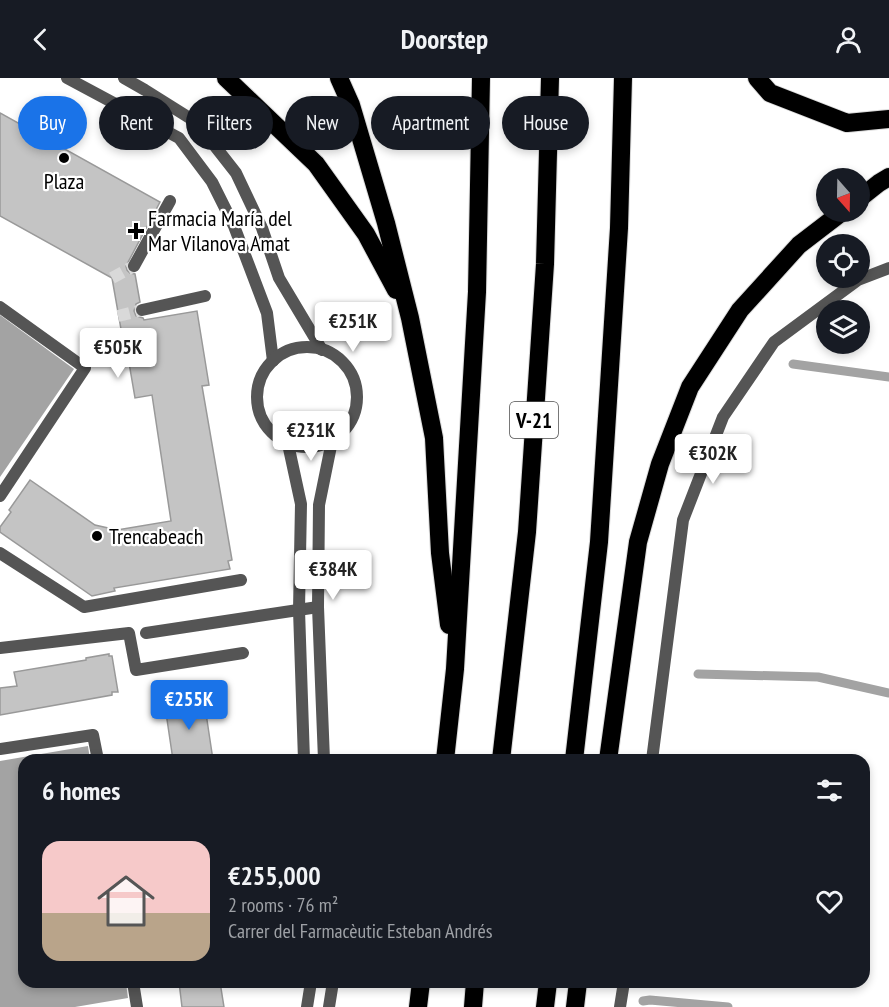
<!DOCTYPE html>
<html lang="en">
<head>
<meta charset="utf-8">
<style>
	:root { --surface:#171b24; --page:#20242c; --text:#f1f3f6; --muted:#9ea1a6; --line:#363941; --accent:#1a73e8 }
	body { margin:0; font-family:"PT Sans Narrow",sans-serif; background:var(--page); color:var(--text); height:100vh; display:flex; flex-direction:column; font-size:22px; white-space:nowrap }
	* { box-sizing:border-box; margin:0 }
	p { font-size:20px; color:var(--muted) }
	.icon { flex:none; width:33px; height:33px; fill:none; stroke:currentColor; stroke-width:2; stroke-linecap:round; stroke-linejoin:round }
	.map { position:relative; flex:1; overflow:hidden }
	.side { position:absolute; left:18px; top:676px; width:852px; height:234px; display:flex; flex-direction:column; background:var(--surface); border-radius:18px; box-shadow:0 3px 9px #0003 }
	.side>* { flex:none }
	.hud { position:absolute; left:18px; top:18px; width:854px; height:54px; display:flex; gap:12px }
	.needle { width:39px; rotate:160deg }
	.controls { position:absolute; left:816px; top:90px; display:grid; gap:12px }
	.controls a { display:grid; place-items:center; width:54px; height:54px; border-radius:50%; background:var(--surface); box-shadow:0 3px 9px #0003; font-size:30px }
	.price { position:absolute; translate:-50% -51px; padding:0 14px; border-radius:6px; background:#fff; color:#222; font-size:20px; line-height:39px; filter:drop-shadow(0 2px 3px #0008) }
	.price::after { content:''; position:absolute; left:50%; top:36px; width:18px; height:14px; margin-left:-9px; background:inherit; clip-path:polygon(0 0,100% 0,50% 100%) }
	.price.active { background:var(--accent); color:#fff }
	ul { padding:0; list-style:none }
	li { display:flex; align-items:center; gap:18px; height:150px; padding:0 24px }
	li+li { border-top:2px solid var(--line) }
	li span { display:grid; place-items:center; flex:none; width:168px; height:120px; border-radius:18px; color:#555 }
	li>.icon { margin-inline-start:auto }
	span .icon { width:72px; height:72px; fill:#fffc; stroke-width:1 }
	li b { font-size:26px }
	h2 { display:flex; justify-content:space-between; align-items:center; height:72px; padding:0 24px; font-size:26px }
	.pill { padding:0 21px; border-radius:27px; background:var(--surface); box-shadow:0 3px 9px #0003; font-size:21px; line-height:54px }
	.pill.active { background:var(--accent); color:#fff }
	header { display:flex; justify-content:space-between; align-items:center; height:78px; padding:0 24px; background:var(--surface); font-size:27px; font-weight:600 }
	.map>svg:first-child { display:block }
</style>
</head>
<body>
<header><svg class="icon" aria-label="back" viewBox="0 0 24 24"><path d="M15 5l-7 7 7 7"/></svg>Doorstep<svg class="icon" aria-label="person" viewBox="0 0 24 24"><circle cx="12" cy="8" r="4"/><path d="M4 21q1-7 8-7t8 7"/></svg></header>
<div class="map">
<svg width="889" height="929" viewBox="0 0 889 929">
	<rect width="100%" height="100%" fill="#fff"/>
	<g fill="#a3a3a3">
		<polygon points="0,237 74,291 0,399"/>
		<polygon points="88,668 90,682 24,682 24,904 126,905 128,920 75,929 0,929 0,683"/>
	</g>
	<g fill="none" stroke-linecap="round" stroke-linejoin="round">
		<g stroke="#a3a3a3" stroke-width="9">
			<polyline points="793,286 889,299"/>
			<polyline points="698,596 818,599 889,615"/>
			<polyline points="643,923 650,922 728,929"/>
		</g>
	</g>
	<g fill="#c4c4c4" stroke="#999" stroke-width="1.5">
		<polygon points="0,35 160,124 126,188 127,192 130,195 135,196 140,224 136,226 134,233 136,238 143,240 144,242 197,233 209,307 202,308 232,482 228,483 230,491 114,510 115,513 92,518 0,454 0,449 11,434 9,432 30,402 95,447 117,452 171,443 152,317 135,320 127,273 125,274 112,200 0,138"/>
		<polygon points="109,576 109,578 112,578 118,614 112,614 112,617 0,637 0,610 17,608 14,594 86,582 86,580"/>
		<polygon points="204,622 213,682 173,682 165,628"/>
		<polygon points="179,904 220,904 224,929 182,929"/>
	</g>
	<g fill="none" stroke-linecap="round" stroke-linejoin="round">
		<g stroke="#d9d9d9" stroke-width="12" stroke-dasharray="12 6" stroke-linecap="butt">
			<polyline points="112,200 134,188"/>
			<polyline points="118,238 142,232"/>
		</g>
		<g stroke="#dbdbdb" stroke-width="20">
			<g id="motorway">
				<polyline points="226,0 316,86 366,156 396,212"/>
				<polyline points="339,0 351,27 386,145 410,240 434,360 440,475 449,547"/>
				<polyline points="757,0 770,15 847,45 889,41"/>
				<polyline points="860,120 879,105 889,99"/>
				<polyline points="445,682 455,591 477,214 481,0"/>
				<polyline points="501,682 527,454 545,186 550,0"/>
				<polyline points="574,682 599,464 619,150 623,0"/>
				<polyline points="608,682 638,464 660,386 690,309 740,232 799,167 842,134"/>
				<polyline points="418,929 421,904"/>
				<polyline points="473,929 475,904"/>
				<polyline points="545,929 548,904"/>
				<polyline points="575,929 578,904"/>
			</g>
		</g>
		<polyline stroke="#555" stroke-width="12" points="146,555 318,529"/>
		<g stroke="#555" stroke-width="12">
			<polyline points="134,188 170,123"/>
			<polyline points="0,229 85,290 0,418"/>
			<polyline points="142,232 205,218"/>
			<polyline points="0,475 84,529 241,502"/>
			<polyline points="0,570 129,555 136,592 243,575"/>
			<polyline points="0,671 93,657 98,682"/>
			<polyline points="133,904 137,929"/>
		</g>
		<g stroke="#555" stroke-width="12">
			<polyline points="67,0 179,60 212,104 234,148 267,235 273,283"/>
			<polyline points="124,0 145,12 196,44 236,95 262,150 279,200 322,272"/>
			<circle cx="307" cy="319" r="50"/>
			<polyline points="288,366 301,426 299,532 304,682"/>
			<polyline points="324,682 318,529 319,427 332,363"/>
			<polyline points="307,929 311,904"/>
			<polyline points="329,929 333,904"/>
		</g>
		<g stroke="#555" stroke-width="12">
			<polyline points="652,682 683,442 723,339 774,264 858,202 889,190"/>
			<polyline points="620,929 624,904"/>
		</g>
		<use href="#motorway" stroke="#000" stroke-width="18"/>
	</g>
	<g fill="#000" stroke="#fff" stroke-width="2">
		<circle cx="64" cy="80" r="6"/>
		<path d="M133 144h6v6h6v6h-6v6h-6v-6h-6v-6h6z"/>
		<circle cx="97" cy="458" r="6"/>
	</g>
	<g text-anchor="middle" dominant-baseline="central" stroke-width="4.5" stroke-linejoin="round" paint-order="stroke">
		<rect fill="#fff" stroke="#4c4c4c" stroke-width="1.5" x="510" y="324" width="48" height="36" rx="4.5"/>
		<g font-size="21" font-weight="bold" fill="#000">
			<text x="534" y="342">V-21</text>
		</g>
		<g font-size="22" fill="#000" stroke="#fff" text-anchor="start">
			<text x="64" y="103" text-anchor="middle">Plaza</text>
			<text x="148" y="140">Farmacia María del<tspan x="148" dy="25">Mar Vilanova Amat</tspan></text>
			<text x="109" y="458">Trencabeach</text>
		</g>
	</g>
</svg>
<div class="controls">
<a><svg class="needle" viewBox="-14 -14 28 28"><path d="M0-13l5 13h-10z" fill="#e53935"/><path d="M0 13l5-13h-10z" fill="#9ea1a6"/></svg></a>
<a><svg class="icon" aria-label="locate" viewBox="0 0 24 24"><circle cx="12" cy="12" r="6"/><path d="M12 2v4M12 18v4M2 12h4M18 12h4"/></svg></a>
<a><svg class="icon" aria-label="layers" viewBox="0 0 24 24"><path d="M12 4l9 5-9 5-9-5zM3 14l9 5 9-5"/></svg></a>
</div>
<b class="price" style="left:353px;top:275px">€251K</b>
<b class="price" style="left:118px;top:301px">€505K</b>
<b class="price" style="left:311px;top:384px">€231K</b>
<b class="price" style="left:713px;top:407px">€302K</b>
<b class="price" style="left:333px;top:523px">€384K</b>
<b class="price active" style="left:189px;top:653px">€255K</b>
<div class="hud">
<a class="pill active">Buy</a>
<a class="pill">Rent</a>
<a class="pill">Filters</a>
<a class="pill">New</a>
<a class="pill">Apartment</a>
<a class="pill">House</a>
</div>
<section class="side">
<h2>6 homes<svg class="icon" aria-label="filters" viewBox="0 0 24 24"><path d="M4 7h16M4 17h16"/><circle cx="9" cy="7" r="2"/><circle cx="15" cy="17" r="2"/></svg></h2>
<ul>
<li><span style="background:linear-gradient(#f6c9c9 60%,#b9a48a 0)"><svg class="icon" aria-label="home" viewBox="0 0 24 24"><path d="M3 11l9-7 9 7M6 9v11h12V9"/></svg></span><div><b>€255,000</b><p>2 rooms · 76 m²</p><p>Carrer del Farmacèutic Esteban Andrés</p></div><svg class="icon" aria-label="heart" viewBox="0 0 24 24"><path d="M12 20l-8-8c-3-5 5-10 8-4 3-6 11-1 8 4z"/></svg></li>
</ul>
</section>
</div>
</body>
</html>
